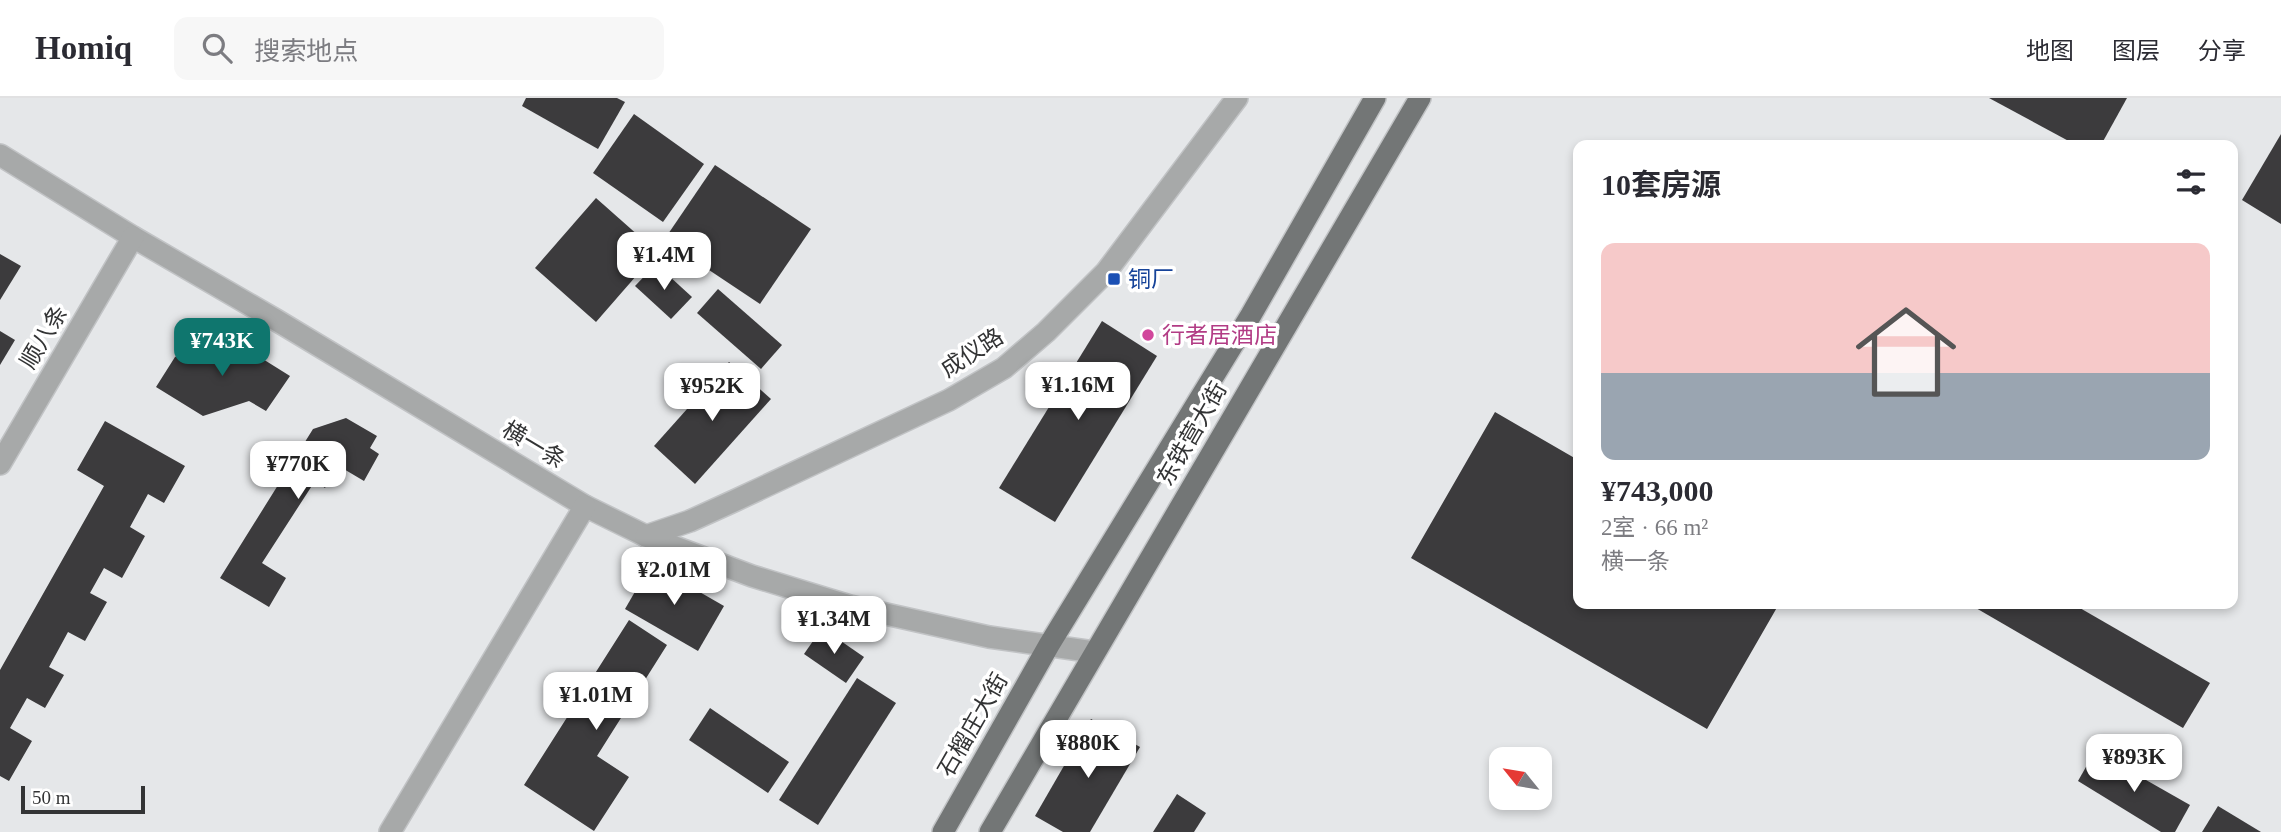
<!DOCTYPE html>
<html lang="zh">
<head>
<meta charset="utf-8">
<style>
	:root { --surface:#fff; --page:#f7f7f7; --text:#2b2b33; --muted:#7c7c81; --line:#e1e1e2; --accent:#0f766e }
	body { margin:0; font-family:"Times New Roman","Noto Sans SC",serif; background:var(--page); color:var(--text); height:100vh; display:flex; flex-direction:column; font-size:26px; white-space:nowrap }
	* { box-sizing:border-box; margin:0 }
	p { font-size:23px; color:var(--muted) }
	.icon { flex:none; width:38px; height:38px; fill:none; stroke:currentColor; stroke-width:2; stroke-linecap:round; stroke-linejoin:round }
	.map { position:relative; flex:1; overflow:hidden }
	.details { position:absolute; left:1573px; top:42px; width:665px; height:469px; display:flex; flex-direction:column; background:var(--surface); border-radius:14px; box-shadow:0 4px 10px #0003 }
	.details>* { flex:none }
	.needle { width:46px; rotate:300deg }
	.tools { position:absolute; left:1489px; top:649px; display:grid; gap:14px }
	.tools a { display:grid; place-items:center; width:63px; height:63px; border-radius:14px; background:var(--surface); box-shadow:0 4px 10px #0003; font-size:35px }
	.scale { position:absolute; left:21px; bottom:18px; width:124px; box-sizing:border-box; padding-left:7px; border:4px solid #333435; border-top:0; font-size:19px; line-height:24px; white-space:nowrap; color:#333435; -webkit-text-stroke:5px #fff; paint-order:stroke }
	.price { position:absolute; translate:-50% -60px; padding:0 16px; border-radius:14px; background:#fff; color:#222; font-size:23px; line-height:46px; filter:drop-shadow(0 2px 4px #0008) }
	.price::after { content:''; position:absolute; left:50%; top:42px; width:21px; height:16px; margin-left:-10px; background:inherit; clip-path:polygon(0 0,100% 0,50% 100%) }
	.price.current { background:var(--accent); color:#fff }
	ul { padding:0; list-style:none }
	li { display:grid; align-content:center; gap:14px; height:371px; padding:0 28px }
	li span { display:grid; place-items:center; height:217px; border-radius:14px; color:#555 }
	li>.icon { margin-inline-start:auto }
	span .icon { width:126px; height:126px; fill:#fffc; stroke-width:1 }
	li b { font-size:30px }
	h2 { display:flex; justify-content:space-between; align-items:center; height:84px; padding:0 28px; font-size:30px }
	header { display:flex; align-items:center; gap:42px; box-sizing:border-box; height:98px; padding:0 35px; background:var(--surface); border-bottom:2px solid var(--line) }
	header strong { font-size:33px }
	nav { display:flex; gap:38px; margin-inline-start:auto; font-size:24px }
	.search { width:490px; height:63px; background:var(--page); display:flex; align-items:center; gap:18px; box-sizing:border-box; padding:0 24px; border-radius:14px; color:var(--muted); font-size:26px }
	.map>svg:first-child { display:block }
</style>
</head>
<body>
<header>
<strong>Homiq</strong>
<div class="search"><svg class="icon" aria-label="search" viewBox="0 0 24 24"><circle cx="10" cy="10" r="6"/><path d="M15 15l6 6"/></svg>搜索地点</div>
<nav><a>地图</a><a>图层</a><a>分享</a></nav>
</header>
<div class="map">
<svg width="2281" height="734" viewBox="0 0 2281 734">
	<rect width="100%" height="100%" fill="#e5e7e9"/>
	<g fill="#3c3b3d">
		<polygon points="526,0 617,0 625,4 598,51 522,8"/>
		<polygon points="1989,0 2127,0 2101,47 2076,47"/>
		<polygon points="634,16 704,66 663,124 593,75"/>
		<polygon points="2281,36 2281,126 2242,102"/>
		<polygon points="715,67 811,131 760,206 664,142"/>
		<polygon points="596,100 657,154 596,224 535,170"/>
		<polygon points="0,156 21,168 0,202"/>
		<polygon points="656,166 692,199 671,221 635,188"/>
		<polygon points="718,191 782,247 761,271 697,215"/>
		<polygon points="1102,223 1157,258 1055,424 999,390"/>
		<polygon points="0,233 15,242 0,267"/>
		<polygon points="208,243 239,246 290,278 266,313 249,303 203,318 156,289 175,259"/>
		<polygon points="729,264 771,301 695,386 654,348"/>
		<polygon points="1495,314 1578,362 1578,506 1779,506 1707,631 1411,460"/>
		<polygon points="346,320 377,338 370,350 379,356 364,383 337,367 325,390 315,383 262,465 286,480 269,509 220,480 313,331"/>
		<polygon points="105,323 185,368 164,405 148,396 130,429 145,438 122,480 104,470 90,495 107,504 85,543 68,534 49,569 64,577 45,610 27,600 10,630 32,643 9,683 0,678 0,572 104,388 77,372"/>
		<polygon points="651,466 724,508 698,553 625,511"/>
		<polygon points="1969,506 2073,506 2210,585 2183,630"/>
		<polygon points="629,522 667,547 597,658 629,679 594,733 524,687"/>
		<polygon points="822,530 864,559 846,585 804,556"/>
		<polygon points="857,580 896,605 818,727 779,702"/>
		<polygon points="710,610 789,664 768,695 689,642"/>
		<polygon points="1091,621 1140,649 1090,734 1063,734 1035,718"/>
		<polygon points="2095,653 2190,707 2175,734 2161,734 2078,683"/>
		<polygon points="1177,696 1206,715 1194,734 1153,734"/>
		<polygon points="2218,708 2261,734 2202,734"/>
	</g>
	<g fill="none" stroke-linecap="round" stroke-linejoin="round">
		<g stroke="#c1c3c5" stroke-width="24">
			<g id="minor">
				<polyline points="0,57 133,139 276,222 585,408 646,438 752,478 850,508 989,539 1094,554"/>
				<polyline points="0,366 133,139"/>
				<polyline points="646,438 690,423 734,403 949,302 1004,270 1046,234 1106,174 1237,0"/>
				<polyline points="390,734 585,408"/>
			</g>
		</g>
		<g stroke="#c1c3c5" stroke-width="24">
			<g id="major">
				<polyline points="943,734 1049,547 1251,217 1375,0"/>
				<polyline points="990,734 1420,0"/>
			</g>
		</g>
		<use href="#minor" stroke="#a7a9a9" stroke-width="21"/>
		<use href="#major" stroke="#737676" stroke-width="21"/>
	</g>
	<rect fill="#1a4fb4" stroke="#fff" stroke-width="2.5" x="1107" y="174" width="14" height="14" rx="3.5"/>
	<circle fill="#d1479c" stroke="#fff" stroke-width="2.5" cx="1148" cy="237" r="7"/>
	<g text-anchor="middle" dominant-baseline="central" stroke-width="7" stroke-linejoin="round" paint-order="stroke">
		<g font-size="23" fill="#164399" stroke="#fff" text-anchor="start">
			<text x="1128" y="181">铜厂</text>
		</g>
		<g font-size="23" fill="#b23c85" stroke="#fff" text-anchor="start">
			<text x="1162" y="237">行者居酒店</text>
		</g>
		<g font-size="23" fill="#333435" stroke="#fff">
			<text transform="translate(44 239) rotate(-59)">顺八条</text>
			<text transform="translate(972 255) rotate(-33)">成仪路</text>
			<text transform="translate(1192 336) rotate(-60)">东铁营大街</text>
			<text transform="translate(534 347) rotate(31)">横一条</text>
			<text transform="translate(973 627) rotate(-60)">石榴庄大街</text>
		</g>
	</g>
</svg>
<div class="tools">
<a><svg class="needle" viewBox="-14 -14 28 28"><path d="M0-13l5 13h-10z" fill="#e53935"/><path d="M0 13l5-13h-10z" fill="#7c7c81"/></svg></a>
</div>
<div class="scale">50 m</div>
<b class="price" style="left:664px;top:194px">¥1.4M</b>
<b class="price current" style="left:222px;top:280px">¥743K</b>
<b class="price" style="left:1078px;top:324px">¥1.16M</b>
<b class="price" style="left:712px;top:325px">¥952K</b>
<b class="price" style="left:298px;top:403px">¥770K</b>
<b class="price" style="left:674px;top:509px">¥2.01M</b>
<b class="price" style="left:834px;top:558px">¥1.34M</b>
<b class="price" style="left:596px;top:634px">¥1.01M</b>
<b class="price" style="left:1088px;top:682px">¥880K</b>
<b class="price" style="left:2134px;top:696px">¥893K</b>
<section class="details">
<h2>10套房源<svg class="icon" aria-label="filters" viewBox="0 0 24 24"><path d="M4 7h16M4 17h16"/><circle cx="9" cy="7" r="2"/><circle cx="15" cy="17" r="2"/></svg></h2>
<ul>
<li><span style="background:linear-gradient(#f6c9c9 60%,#9aa5b1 0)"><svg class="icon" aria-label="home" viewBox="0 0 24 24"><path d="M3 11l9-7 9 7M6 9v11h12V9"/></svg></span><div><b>¥743,000</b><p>2室 · 66 m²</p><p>横一条</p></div></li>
</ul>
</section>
</div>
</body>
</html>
